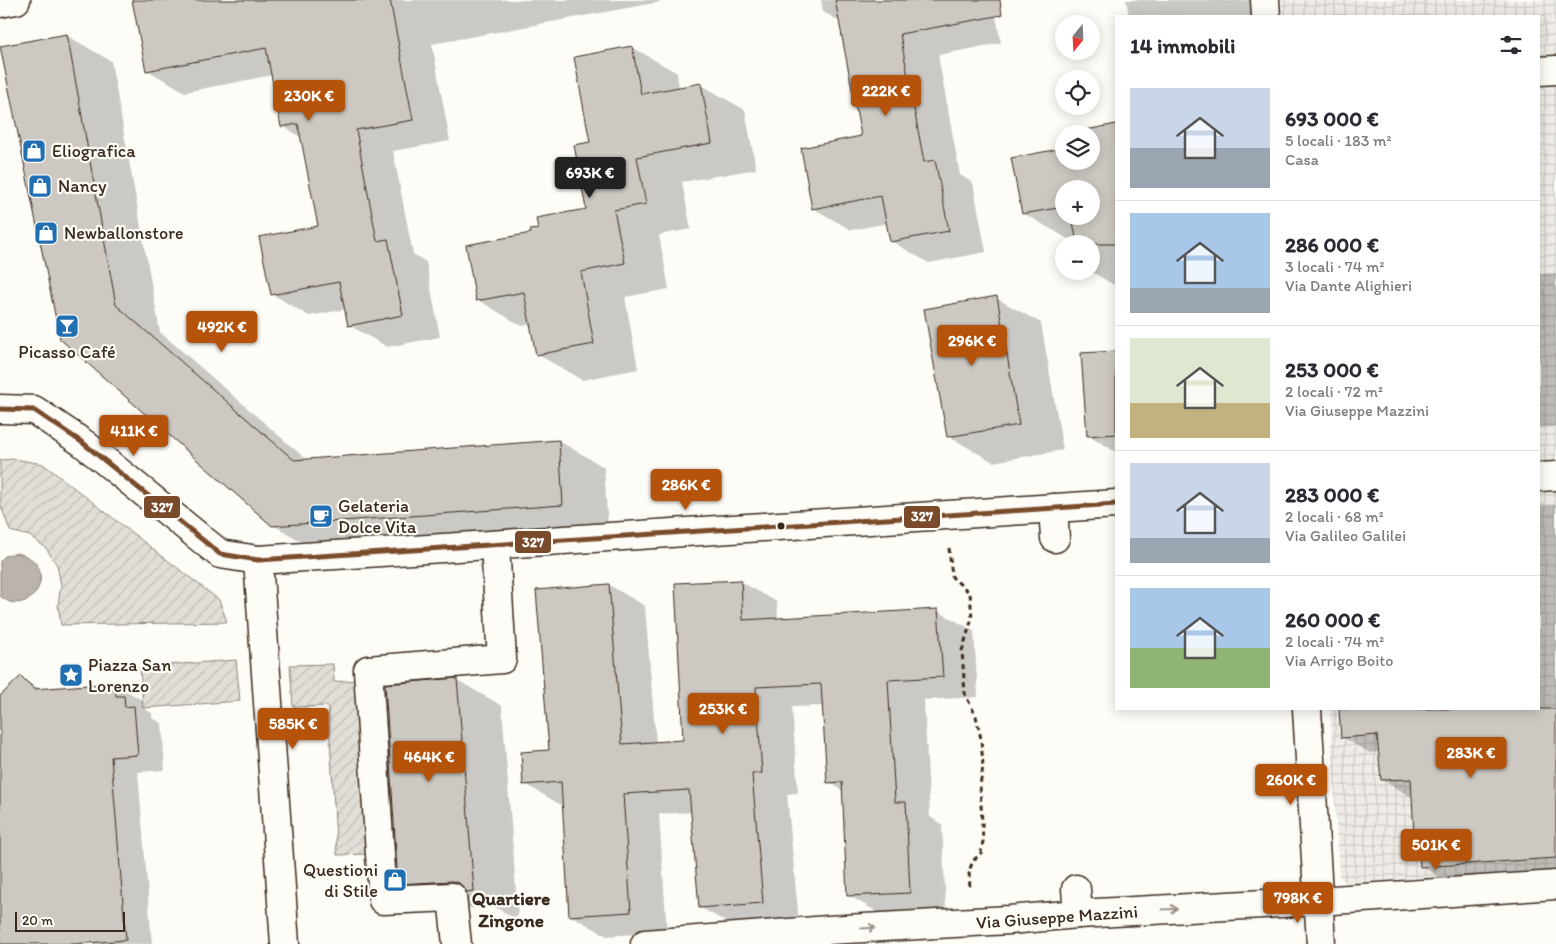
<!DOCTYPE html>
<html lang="it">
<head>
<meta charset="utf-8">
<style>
	:root { --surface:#fff; --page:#f2f2f3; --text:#2b2b33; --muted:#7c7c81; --line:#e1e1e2; --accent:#b45309 }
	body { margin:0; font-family:Itim,sans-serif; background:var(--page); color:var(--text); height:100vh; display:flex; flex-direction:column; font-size:19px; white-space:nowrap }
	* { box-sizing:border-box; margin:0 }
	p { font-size:16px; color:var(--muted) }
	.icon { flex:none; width:28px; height:28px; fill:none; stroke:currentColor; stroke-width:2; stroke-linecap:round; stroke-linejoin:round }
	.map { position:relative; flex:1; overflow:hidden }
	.drawer { position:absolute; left:1115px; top:15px; width:425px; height:695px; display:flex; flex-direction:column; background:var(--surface); border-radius:0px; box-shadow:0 2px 12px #0003 }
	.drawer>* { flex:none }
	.needle { width:32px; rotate:198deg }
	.tools { position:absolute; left:1055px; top:15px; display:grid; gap:10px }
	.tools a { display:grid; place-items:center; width:45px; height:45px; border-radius:50%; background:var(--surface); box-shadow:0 2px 12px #0003; font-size:25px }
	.scale { position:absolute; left:15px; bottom:12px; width:110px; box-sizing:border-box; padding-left:5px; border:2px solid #3b2a1e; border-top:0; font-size:14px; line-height:18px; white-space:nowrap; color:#3b2a1e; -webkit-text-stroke:4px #fdfcf7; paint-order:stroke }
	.price { position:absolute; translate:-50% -42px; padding:0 11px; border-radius:5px; background:var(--accent); color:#fff; font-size:16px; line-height:32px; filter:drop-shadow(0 1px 2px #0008) }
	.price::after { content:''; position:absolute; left:50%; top:30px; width:15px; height:11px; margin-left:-8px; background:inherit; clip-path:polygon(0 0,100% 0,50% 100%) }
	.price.selected { background:#222; color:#fff }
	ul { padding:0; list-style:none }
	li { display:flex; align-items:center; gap:15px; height:125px; padding:0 15px }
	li+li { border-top:1px solid var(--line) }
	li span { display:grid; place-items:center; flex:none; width:140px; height:100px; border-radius:0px; color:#555 }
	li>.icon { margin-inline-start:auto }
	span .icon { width:60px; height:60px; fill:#fffc; stroke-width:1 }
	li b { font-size:21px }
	h2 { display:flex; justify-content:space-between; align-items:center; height:60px; padding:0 15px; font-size:21px }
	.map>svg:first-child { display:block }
</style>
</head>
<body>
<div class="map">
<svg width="1556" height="944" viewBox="0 0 1556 944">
	<defs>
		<pattern id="industrial-grid" width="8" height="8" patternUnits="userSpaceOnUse" patternTransform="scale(1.25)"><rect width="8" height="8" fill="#efece7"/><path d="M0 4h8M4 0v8" fill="none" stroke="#cecbc6"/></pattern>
		<pattern id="garden-furrows" width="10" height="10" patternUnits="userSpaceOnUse" patternTransform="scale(1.25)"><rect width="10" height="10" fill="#e1ded7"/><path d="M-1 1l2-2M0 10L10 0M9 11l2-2" fill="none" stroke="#c2bfb8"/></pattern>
	</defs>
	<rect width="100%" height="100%" fill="#fdfcf7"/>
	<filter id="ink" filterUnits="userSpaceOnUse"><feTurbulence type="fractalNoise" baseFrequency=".02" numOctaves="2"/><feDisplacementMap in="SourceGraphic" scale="10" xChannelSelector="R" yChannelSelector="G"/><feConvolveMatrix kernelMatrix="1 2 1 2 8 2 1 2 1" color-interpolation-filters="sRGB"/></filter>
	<g filter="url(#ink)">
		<polygon fill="url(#industrial-grid)" points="1282,0 1556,0 1556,870 1347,883 1339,877 1330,709 1539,709 1539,16 1282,16"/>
		<g fill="url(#garden-furrows)" stroke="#8e847a">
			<polygon points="14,459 43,464 219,600 227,622 61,625 58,605 61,585 57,565 46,548 30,536 10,531 0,503 0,460"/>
			<polygon points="236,660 240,701 143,708 140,667"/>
			<polygon points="333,664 334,682 356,680 368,854 337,855 328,706 293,707 290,665"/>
		</g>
		<path fill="#bbb4ad" stroke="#887d74" d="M17,553C20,554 25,555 28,557C53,570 37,609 10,602C7,601 3,598 0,596V561L5,556Z"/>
		<g fill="#0003" fill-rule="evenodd">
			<polygon points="134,0 659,0 660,2 432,44 450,141 393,151 413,254 426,262 440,337 387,347 349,325 346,309 309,316 272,294 319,227 302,138 283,126 273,75 185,92 147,70"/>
			<polygon points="821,0 993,0 1001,43 938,55 960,175 973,183 986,252 929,263 891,241 888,223 851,230 813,208 862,137 841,22 823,12"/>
			<polygon points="1126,0 1225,0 1225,1 1250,0 1278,16 1129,16"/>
			<polygon points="66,35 111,61 160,332 307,460 559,441 604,467 608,530 318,551 273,525 61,339"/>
			<polygon points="632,47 677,73 679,88 700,84 745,110 756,169 682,182 691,229 659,235 669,289 625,297 638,369 582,380 537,354 532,324 522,326 478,300 532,234 587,210 592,143"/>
			<path d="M1116,126V286L1090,271L1091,244L1077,238L1068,239L1023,213L1064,161H1091V134L1083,132ZM1064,189H1091V216H1064Z"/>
			<polygon points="1556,273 1556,427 1539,428 1539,274"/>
			<polygon points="996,298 1041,323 1063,450 993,462 948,436"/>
			<polygon points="1116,352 1116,452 1088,435 1083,354"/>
			<polygon points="1556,505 1556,875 1449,882 1421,866 1420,835 1415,833 1413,795 1410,796 1382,780 1380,752 1370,753 1342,737 1340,709 1539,709 1539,506"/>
			<polygon points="741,582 777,602 778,620 938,611 974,631 978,697 924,700 930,817 942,824 946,913 884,916 848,895 843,791 829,782 823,706 792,707 798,793 787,794 799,923 737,928 701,908 693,812 659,814 667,932 607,936 570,915 564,805 561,805 525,784 551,751 609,585 645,606 656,743 684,741 676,584"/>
			<polygon points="21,678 42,690 115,684 142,700 143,708 152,713 152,718 162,723 165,770 138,772 152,944 0,944 0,698"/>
			<polygon points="457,680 502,706 518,916 512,917 495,907 444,909 399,883 386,685"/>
		</g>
		<g fill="#cdc8c2" stroke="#3b2a1e">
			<polygon points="132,0 390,0 413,120 356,130 377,241 388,239 403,315 348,326 339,282 271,295 259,237 318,226 298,124 281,127 266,48 146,71"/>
			<polygon points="835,0 1000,0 1002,15 900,34 924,162 935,160 949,231 890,242 881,196 812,209 801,148 861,136"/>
			<polygon points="67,34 116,305 294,460 559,440 563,505 272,526 60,339 0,46"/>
			<polygon points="632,46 641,94 701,83 712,143 637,157 646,204 614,210 625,263 581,272 594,344 536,355 524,292 476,301 466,245 531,233 530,230 538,229 536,218 586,209 574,145 590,142 574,57"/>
			<polygon points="1116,124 1116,244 1077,244 1072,216 1091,216 1091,189 1064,189 1064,207 1022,214 1011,158 1064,148 1064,161 1091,161 1091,134 1082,134 1081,131"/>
			<polygon points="997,296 1019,425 947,437 924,309"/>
			<polygon points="1116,351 1116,434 1087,436 1081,353"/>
			<polygon points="741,580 743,620 938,609 943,677 888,680 895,802 906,802 910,893 847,896 842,782 827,783 821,684 756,687 762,773 752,774 763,903 699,908 689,790 623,794 631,912 569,916 561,782 523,785 521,752 549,750 536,590 609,584 622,744 683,740 675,583"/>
			<polygon points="21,676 34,689 115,683 116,696 124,696 125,707 134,706 138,755 111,757 126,940 74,944 0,944 0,696"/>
			<polygon points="457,678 474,891 466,892 459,883 452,881 398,884 385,684"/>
			<polygon points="1339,709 1556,709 1556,858 1420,867 1418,833 1414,834 1411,779 1381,780 1377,735 1341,738"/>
		</g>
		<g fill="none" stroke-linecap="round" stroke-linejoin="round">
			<g stroke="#3b2a1e" stroke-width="31">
				<g id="minor">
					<polyline points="1265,0 1266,16"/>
					<polyline points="0,3 16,0"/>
					<polyline points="1539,71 1556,70"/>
					<polyline points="0,409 34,410 83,443 220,554 258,560 1116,504"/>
					<polyline points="1539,477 1556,476"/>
					<polyline points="1053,508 1055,538"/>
					<polyline points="258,560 285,944"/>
					<polyline points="1307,709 1321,944"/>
					<polyline points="1076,889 1078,914"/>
					<polyline points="457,944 452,897 383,900 368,670 502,659 495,545"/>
					<polyline points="645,944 828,930 1009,920 1078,914 1318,901 1556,885"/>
				</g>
			</g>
			<g stroke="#3b2a1e" stroke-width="3" stroke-dasharray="5 4" stroke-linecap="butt">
				<polyline points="949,548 952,577 970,593 972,618 962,651 965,694 976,716 981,739 983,766 980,786 983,841 981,853 973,861 969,871 970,889"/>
				<polyline points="1265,781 1279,780"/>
			</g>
			<use href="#minor" stroke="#fdfcf7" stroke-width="28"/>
			<g stroke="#fdfcf7" stroke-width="9">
				<polyline id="bus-1" points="0,409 34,410 83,443 220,554 258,560 1116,504"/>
			</g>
			<use href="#bus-1" stroke="#7a4b2a" stroke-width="5"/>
		</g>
		<defs><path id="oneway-shaft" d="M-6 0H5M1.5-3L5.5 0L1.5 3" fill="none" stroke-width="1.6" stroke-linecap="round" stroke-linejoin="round" transform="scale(1.25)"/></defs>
		<g stroke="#9c938a">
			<use href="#oneway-shaft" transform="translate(1170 909) rotate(-3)"/>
			<use href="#oneway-shaft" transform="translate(868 928) rotate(-3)"/>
		</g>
	</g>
	<defs>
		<g id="shop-square" transform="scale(1.25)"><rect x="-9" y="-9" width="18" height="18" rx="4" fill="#1f6fb2" stroke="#fdfcf7"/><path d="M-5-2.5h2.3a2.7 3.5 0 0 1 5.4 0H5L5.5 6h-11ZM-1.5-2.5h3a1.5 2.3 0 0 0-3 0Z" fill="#fff"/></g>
		<g id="bar-square" transform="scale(1.25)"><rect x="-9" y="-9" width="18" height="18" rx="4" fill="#1f6fb2" stroke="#fdfcf7"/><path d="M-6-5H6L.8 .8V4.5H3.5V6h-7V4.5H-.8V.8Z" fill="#fff"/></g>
		<g id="cafe-square" transform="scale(1.25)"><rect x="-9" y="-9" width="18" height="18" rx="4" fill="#1f6fb2" stroke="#fdfcf7"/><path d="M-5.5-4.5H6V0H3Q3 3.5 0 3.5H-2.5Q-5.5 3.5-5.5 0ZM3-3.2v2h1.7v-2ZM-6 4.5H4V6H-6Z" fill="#fff"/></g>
		<g id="sight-square" transform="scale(1.25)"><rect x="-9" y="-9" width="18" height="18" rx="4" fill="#1f6fb2" stroke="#fdfcf7"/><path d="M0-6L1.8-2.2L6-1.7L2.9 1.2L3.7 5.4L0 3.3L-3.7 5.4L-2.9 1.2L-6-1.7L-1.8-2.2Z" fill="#fff"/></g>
	</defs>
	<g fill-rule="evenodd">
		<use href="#shop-square" x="34" y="151"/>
		<use href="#shop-square" x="40" y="186"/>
		<use href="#shop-square" x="46" y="233"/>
		<use href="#bar-square" x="67" y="326"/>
		<use href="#cafe-square" x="321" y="516"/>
		<use href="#sight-square" x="71" y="675"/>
		<use href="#shop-square" x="395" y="880"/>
	</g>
	<circle fill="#3b2a1e" stroke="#fdfcf7" stroke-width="2" cx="781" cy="526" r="4.5"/>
	<g text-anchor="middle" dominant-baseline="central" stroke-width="4.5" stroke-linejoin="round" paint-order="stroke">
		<g font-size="18" fill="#3b2a1e" stroke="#fdfcf7" text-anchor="start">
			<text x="52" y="151">Eliografica</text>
			<text x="58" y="186">Nancy</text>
			<text x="64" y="233">Newballonstore</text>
			<text x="67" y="352" text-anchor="middle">Picasso Café</text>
			<text x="338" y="506">Gelateria<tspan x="338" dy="21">Dolce Vita</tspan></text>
			<text x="88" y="665">Piazza San<tspan x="88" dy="21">Lorenzo</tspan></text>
			<text x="378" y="870" text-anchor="end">Questioni<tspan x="378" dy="21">di Stile</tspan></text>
		</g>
		<g font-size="18" fill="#3b2a1e" stroke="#fdfcf7">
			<text transform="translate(1057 917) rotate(-4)">Via Giuseppe Mazzini</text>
		</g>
		<g font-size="19" font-weight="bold" fill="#3b2a1e" stroke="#fdfcf7">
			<text x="511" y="898">Quartiere<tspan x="511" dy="22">Zingone</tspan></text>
		</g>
	</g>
	<g stroke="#fdfcf7" stroke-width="2">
		<rect x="143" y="495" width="38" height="24" rx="5" fill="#7a4b2a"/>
		<rect x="903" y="505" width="38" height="24" rx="5" fill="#7a4b2a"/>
		<rect x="514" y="530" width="38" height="24" rx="5" fill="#7a4b2a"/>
	</g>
	<g font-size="14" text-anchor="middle" font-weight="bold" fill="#fff">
		<text x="162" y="512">327</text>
		<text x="922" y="521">327</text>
		<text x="533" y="547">327</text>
	</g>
</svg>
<div class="tools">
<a><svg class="needle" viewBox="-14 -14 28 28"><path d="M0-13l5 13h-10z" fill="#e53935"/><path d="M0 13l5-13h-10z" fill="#7c7c81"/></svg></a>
<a><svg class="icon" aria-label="locate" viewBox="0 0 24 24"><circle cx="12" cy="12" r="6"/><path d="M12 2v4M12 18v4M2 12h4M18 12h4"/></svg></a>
<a><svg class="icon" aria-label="layers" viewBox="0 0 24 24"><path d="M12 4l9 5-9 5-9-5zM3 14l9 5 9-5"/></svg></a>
<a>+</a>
<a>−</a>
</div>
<div class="scale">20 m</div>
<b class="price" style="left:886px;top:117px">222K €</b>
<b class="price" style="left:309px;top:122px">230K €</b>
<b class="price selected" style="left:590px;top:199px">693K €</b>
<b class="price" style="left:222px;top:353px">492K €</b>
<b class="price" style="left:972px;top:367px">296K €</b>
<b class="price" style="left:134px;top:457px">411K €</b>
<b class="price" style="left:686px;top:511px">286K €</b>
<b class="price" style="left:723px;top:735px">253K €</b>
<b class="price" style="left:293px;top:750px">585K €</b>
<b class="price" style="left:1471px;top:779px">283K €</b>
<b class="price" style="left:429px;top:783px">464K €</b>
<b class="price" style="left:1291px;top:806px">260K €</b>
<b class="price" style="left:1436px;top:871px">501K €</b>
<b class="price" style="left:1298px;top:924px">798K €</b>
<section class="drawer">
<h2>14 immobili<svg class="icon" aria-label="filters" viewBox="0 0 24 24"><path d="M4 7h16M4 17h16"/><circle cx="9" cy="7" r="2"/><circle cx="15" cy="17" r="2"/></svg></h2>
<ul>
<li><span style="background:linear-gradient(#c9d6e8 60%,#9aa5b1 0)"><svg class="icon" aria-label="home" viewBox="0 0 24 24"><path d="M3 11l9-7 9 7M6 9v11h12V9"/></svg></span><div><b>693 000 €</b><p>5 locali · 183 m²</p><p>Casa</p></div></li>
<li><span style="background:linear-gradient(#a9c7e8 75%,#9aa5b1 0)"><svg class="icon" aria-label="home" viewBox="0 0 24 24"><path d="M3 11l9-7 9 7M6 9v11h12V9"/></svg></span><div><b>286 000 €</b><p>3 locali · 74 m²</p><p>Via Dante Alighieri</p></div></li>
<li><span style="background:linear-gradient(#dfe7d0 65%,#c2b280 0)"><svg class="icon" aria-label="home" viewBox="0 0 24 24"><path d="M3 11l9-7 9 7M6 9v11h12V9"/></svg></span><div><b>253 000 €</b><p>2 locali · 72 m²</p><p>Via Giuseppe Mazzini</p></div></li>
<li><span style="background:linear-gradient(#c9d6e8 75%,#9aa5b1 0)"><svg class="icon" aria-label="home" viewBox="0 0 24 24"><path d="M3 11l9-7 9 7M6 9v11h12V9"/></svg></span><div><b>283 000 €</b><p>2 locali · 68 m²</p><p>Via Galileo Galilei</p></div></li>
<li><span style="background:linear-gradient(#a9c7e8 60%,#8fb573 0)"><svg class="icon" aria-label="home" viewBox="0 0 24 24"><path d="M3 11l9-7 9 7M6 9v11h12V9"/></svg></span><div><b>260 000 €</b><p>2 locali · 74 m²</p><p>Via Arrigo Boito</p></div></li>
</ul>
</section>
</div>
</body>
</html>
